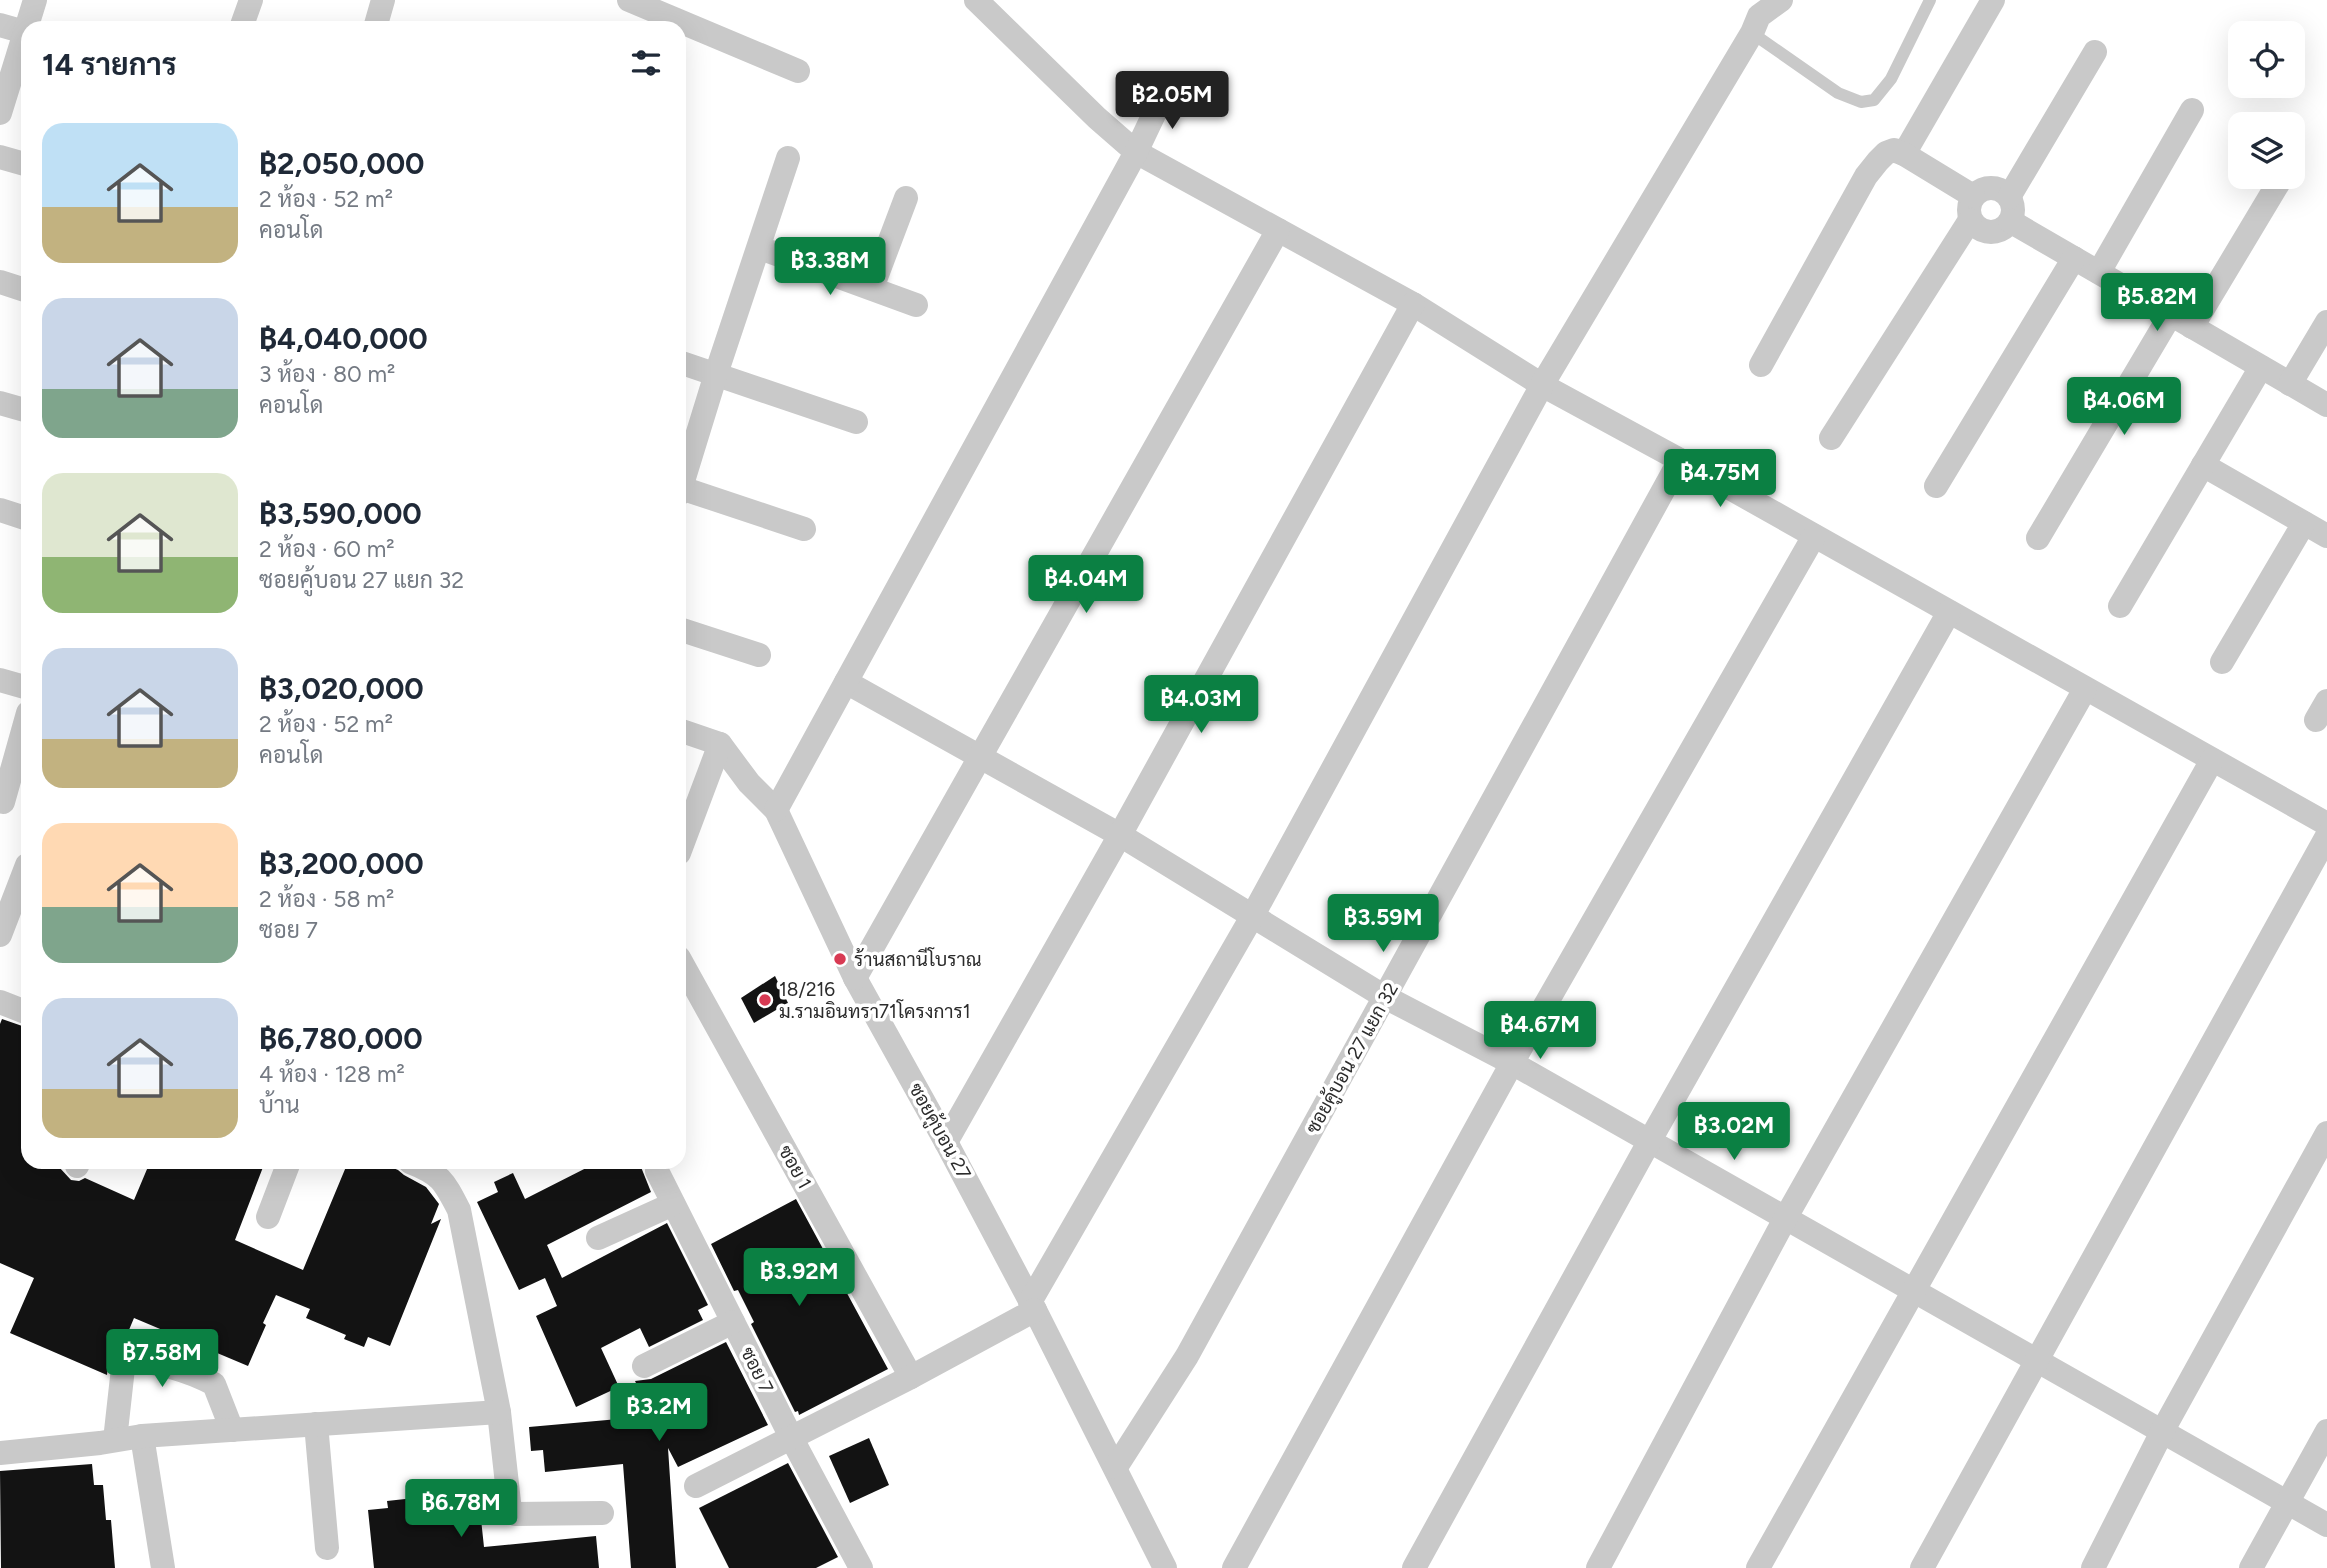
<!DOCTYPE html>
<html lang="th">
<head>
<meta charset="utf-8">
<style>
	:root { --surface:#fff; --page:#f6f6f7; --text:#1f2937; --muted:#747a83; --accent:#0b8043 }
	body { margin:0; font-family:Figtree,Sarabun,sans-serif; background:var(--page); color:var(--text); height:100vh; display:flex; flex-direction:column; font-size:26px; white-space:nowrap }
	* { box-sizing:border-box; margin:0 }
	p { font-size:23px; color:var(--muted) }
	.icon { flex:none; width:38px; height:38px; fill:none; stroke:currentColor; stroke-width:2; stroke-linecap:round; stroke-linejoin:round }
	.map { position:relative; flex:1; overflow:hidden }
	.sheet { position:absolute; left:21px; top:21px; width:665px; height:1148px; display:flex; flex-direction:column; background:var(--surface); border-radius:21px; box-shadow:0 7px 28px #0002 }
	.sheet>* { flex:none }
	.tools { position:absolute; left:2228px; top:21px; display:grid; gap:14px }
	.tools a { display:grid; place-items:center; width:77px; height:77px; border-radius:14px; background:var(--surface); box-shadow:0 7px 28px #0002; font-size:35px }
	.price { position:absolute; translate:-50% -60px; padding:0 16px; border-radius:7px; background:var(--accent); color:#fff; font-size:23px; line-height:46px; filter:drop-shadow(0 2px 4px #0008) }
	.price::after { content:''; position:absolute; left:50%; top:42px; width:21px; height:16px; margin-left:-10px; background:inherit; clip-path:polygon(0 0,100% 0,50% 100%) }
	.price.current { background:#222; color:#fff }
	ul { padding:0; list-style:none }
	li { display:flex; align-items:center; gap:21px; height:175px; padding:0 21px }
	li span { display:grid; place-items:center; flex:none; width:196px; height:140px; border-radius:21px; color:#555 }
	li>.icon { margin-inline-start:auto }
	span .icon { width:84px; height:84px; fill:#fffc; stroke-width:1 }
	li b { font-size:30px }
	h2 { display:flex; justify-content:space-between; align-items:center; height:84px; padding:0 21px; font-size:30px }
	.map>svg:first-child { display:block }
</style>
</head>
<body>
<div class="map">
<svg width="2327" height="1568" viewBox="0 0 2327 1568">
	<rect width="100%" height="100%" fill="#fff"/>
	<g fill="#131313">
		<polygon points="775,976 788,1003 754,1023 741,998"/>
		<polygon points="2,1019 28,1028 28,1162 61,1162 59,1167 71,1180 79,1181 85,1178 134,1200 150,1162 265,1162 235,1240 303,1270 348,1162 379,1162 398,1170 404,1175 426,1187 439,1204 431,1224 441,1219 390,1346 368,1337 364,1347 344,1339 346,1335 306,1318 310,1309 276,1295 263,1323 266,1325 248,1366 134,1318 121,1349 112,1357 108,1366 107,1375 10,1333 34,1278 0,1263 0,1024"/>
		<polygon points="598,1162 639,1162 651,1192 547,1245 562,1278 667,1223 708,1305 698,1310 703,1320 649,1347 640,1328 601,1348 619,1387 576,1407 536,1316 557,1306 545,1278 519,1290 477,1202 498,1192 494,1182 513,1173 525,1199"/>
		<polygon points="796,1199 888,1369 799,1415 798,1411 795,1412 751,1324 754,1322 738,1290 734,1291 711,1244"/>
		<polygon points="726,1342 768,1425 678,1467 668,1448 676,1568 631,1568 623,1464 545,1472 543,1450 531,1451 529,1427 652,1416 635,1381 651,1379"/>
		<polygon points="869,1438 889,1485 850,1503 829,1456"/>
		<polygon points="788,1463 838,1557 816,1568 729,1568 699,1508"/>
		<polygon points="92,1464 94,1485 103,1485 106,1520 111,1520 115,1568 1,1568 0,1471"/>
		<polygon points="478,1491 484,1547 596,1536 599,1568 374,1568 368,1510 388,1508 387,1501"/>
	</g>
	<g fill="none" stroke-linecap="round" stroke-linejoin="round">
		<polyline stroke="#c9c9c9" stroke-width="12" points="1752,33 1838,93 1861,102 1874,100 1891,79 1930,0"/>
		<g stroke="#c9c9c9" stroke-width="24">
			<polyline points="629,0 798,71"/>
			<polyline points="976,0 1097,118 1136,152 1413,304 1542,385 1680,460 2327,824"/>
			<polyline points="0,25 28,33"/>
			<polyline points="241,28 251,0"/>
			<polyline points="375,28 383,0"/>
			<polyline points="0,113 35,0"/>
			<polyline points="1904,154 1993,0"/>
			<polyline points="0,157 28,165"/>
			<circle cx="1991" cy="210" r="22"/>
			<polyline points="2009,197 2095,52"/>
			<polyline points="2010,221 2327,405"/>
			<polyline points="760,248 916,305"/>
			<polyline points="2099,272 2192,110"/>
			<polyline points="0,282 28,291"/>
			<polyline points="872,288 906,198"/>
			<polyline points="2192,327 2282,177"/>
			<polyline points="679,362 856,422"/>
			<polyline points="1761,365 1866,176 1878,161 1886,153 1894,150 1904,154 1973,196"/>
			<polyline points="2290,384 2327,322"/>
			<polyline points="0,403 28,411"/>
			<polyline points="1831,438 1970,220"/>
			<polyline points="2203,465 2327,536"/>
			<polyline points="1936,486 2074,258"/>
			<polyline points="681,488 804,529"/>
			<polyline points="679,494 716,374 788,158"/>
			<polyline points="0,510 28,519"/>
			<polyline points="2038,538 2171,314"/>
			<polyline points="2120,606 2261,367"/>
			<polyline points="679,629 759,655"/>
			<polyline points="2222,662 2304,523"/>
			<polyline points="0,680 28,688"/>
			<polyline points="846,682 1120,835 1385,997 1512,1063 2327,1525"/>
			<polyline points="2316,720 2327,701"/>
			<polyline points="679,730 720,744 749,783 776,810 855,978 946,1142 1035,1310 1165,1568"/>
			<polyline points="3,802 28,713"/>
			<polyline points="776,810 1136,152 1166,89"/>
			<polyline points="679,853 720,744"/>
			<polyline points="0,935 27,865"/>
			<polyline points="679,958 911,1377"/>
			<polyline points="855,978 1278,230"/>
			<polyline points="0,1002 28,1013"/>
			<polyline points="946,1142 1120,835 1413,304"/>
			<path d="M410,1162C441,1174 444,1181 459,1210L499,1412L510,1511L515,1514L602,1513"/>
			<polyline points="77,1166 79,1162"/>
			<polyline points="657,1171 792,1439 861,1568"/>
			<polyline points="268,1217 289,1162"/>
			<polyline points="598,1238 673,1204"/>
			<polyline points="1030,1302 1253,915 1542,385 1752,33 1759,16 1781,0"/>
			<polyline points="644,1366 733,1322"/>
			<polyline points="316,1424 327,1548"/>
			<polyline points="142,1436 163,1568"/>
			<path d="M115,1440L123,1368L130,1361C157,1361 190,1371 214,1384L232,1430"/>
			<polyline points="0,1453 100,1443 142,1436 499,1412"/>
			<polyline points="1116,1467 1187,1356 1680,460"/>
			<polyline points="696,1486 911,1377 1035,1310"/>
			<polyline points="1234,1568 1512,1063 1814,536"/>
			<polyline points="1414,1568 1649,1142 1949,612"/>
			<polyline points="1598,1568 1786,1217 2085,689"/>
			<polyline points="1758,1568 2212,760"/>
			<polyline points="1922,1568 2327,836"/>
			<polyline points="2093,1568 2163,1430 2327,1133"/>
			<polyline points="2251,1568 2327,1431"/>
		</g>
	</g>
	<g fill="#d83a53" stroke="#fff" stroke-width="2.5">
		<circle cx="840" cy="959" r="7"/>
		<circle cx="765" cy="1000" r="7"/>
	</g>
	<g text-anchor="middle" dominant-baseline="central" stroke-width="7" stroke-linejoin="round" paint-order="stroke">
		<g font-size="19" fill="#2c2c2c" stroke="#fff" text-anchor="start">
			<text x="854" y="959">ร้านสถานีโบราณ</text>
			<text x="779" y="989">18/216<tspan x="779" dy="22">ม.รามอินทรา71โครงการ1</tspan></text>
		</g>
		<g font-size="19" fill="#2c2c2c" stroke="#fff">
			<text transform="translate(1352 1058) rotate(-61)">ซอยคู้บอน 27 แยก 32</text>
			<text transform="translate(940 1131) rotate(61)">ซอยคู้บอน 27</text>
			<text transform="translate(795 1167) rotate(61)">ซอย 1</text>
			<text transform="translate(757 1370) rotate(63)">ซอย 7</text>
		</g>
	</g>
</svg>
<div class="tools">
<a><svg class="icon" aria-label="locate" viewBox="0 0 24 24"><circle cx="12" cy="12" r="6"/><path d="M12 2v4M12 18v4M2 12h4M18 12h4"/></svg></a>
<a><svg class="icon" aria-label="layers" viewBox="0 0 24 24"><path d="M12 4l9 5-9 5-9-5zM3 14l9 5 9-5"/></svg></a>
</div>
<b class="price current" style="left:1172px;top:131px">฿2.05M</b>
<b class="price" style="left:830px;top:297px">฿3.38M</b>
<b class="price" style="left:2157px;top:333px">฿5.82M</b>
<b class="price" style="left:2124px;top:437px">฿4.06M</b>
<b class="price" style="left:1720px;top:509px">฿4.75M</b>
<b class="price" style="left:1086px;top:615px">฿4.04M</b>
<b class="price" style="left:1201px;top:735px">฿4.03M</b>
<b class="price" style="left:1383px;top:954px">฿3.59M</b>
<b class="price" style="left:1540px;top:1061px">฿4.67M</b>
<b class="price" style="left:1734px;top:1162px">฿3.02M</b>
<b class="price" style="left:799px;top:1308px">฿3.92M</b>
<b class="price" style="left:162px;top:1389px">฿7.58M</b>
<b class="price" style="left:659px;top:1443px">฿3.2M</b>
<b class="price" style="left:461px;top:1539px">฿6.78M</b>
<section class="sheet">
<h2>14 รายการ<svg class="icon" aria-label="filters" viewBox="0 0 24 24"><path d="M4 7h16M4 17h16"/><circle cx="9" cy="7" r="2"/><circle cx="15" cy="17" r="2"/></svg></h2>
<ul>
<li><span style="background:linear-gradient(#bfe0f5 60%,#c2b280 0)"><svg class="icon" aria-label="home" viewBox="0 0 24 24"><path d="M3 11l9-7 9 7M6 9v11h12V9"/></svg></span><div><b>฿2,050,000</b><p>2 ห้อง · 52 m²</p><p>คอนโด</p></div></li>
<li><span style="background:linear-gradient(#c9d6e8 65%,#7fa58c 0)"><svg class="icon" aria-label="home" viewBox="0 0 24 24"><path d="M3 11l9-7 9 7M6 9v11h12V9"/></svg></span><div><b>฿4,040,000</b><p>3 ห้อง · 80 m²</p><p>คอนโด</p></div></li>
<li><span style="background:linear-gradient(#dfe7d0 60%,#8fb573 0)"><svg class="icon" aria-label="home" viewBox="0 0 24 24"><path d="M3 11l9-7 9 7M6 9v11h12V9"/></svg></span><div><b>฿3,590,000</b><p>2 ห้อง · 60 m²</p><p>ซอยคู้บอน 27 แยก 32</p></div></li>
<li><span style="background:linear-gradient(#c9d6e8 65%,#c2b280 0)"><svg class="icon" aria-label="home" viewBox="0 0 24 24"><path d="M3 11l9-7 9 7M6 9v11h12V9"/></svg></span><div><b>฿3,020,000</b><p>2 ห้อง · 52 m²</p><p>คอนโด</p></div></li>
<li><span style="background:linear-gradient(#ffd9b3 60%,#7fa58c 0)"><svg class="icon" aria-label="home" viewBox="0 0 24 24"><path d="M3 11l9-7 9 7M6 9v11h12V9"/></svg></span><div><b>฿3,200,000</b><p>2 ห้อง · 58 m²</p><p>ซอย 7</p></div></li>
<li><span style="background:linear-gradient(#c9d6e8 65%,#c2b280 0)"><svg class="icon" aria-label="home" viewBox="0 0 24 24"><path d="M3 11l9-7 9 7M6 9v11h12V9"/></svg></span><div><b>฿6,780,000</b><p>4 ห้อง · 128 m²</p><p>บ้าน</p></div></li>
</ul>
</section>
</div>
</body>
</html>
